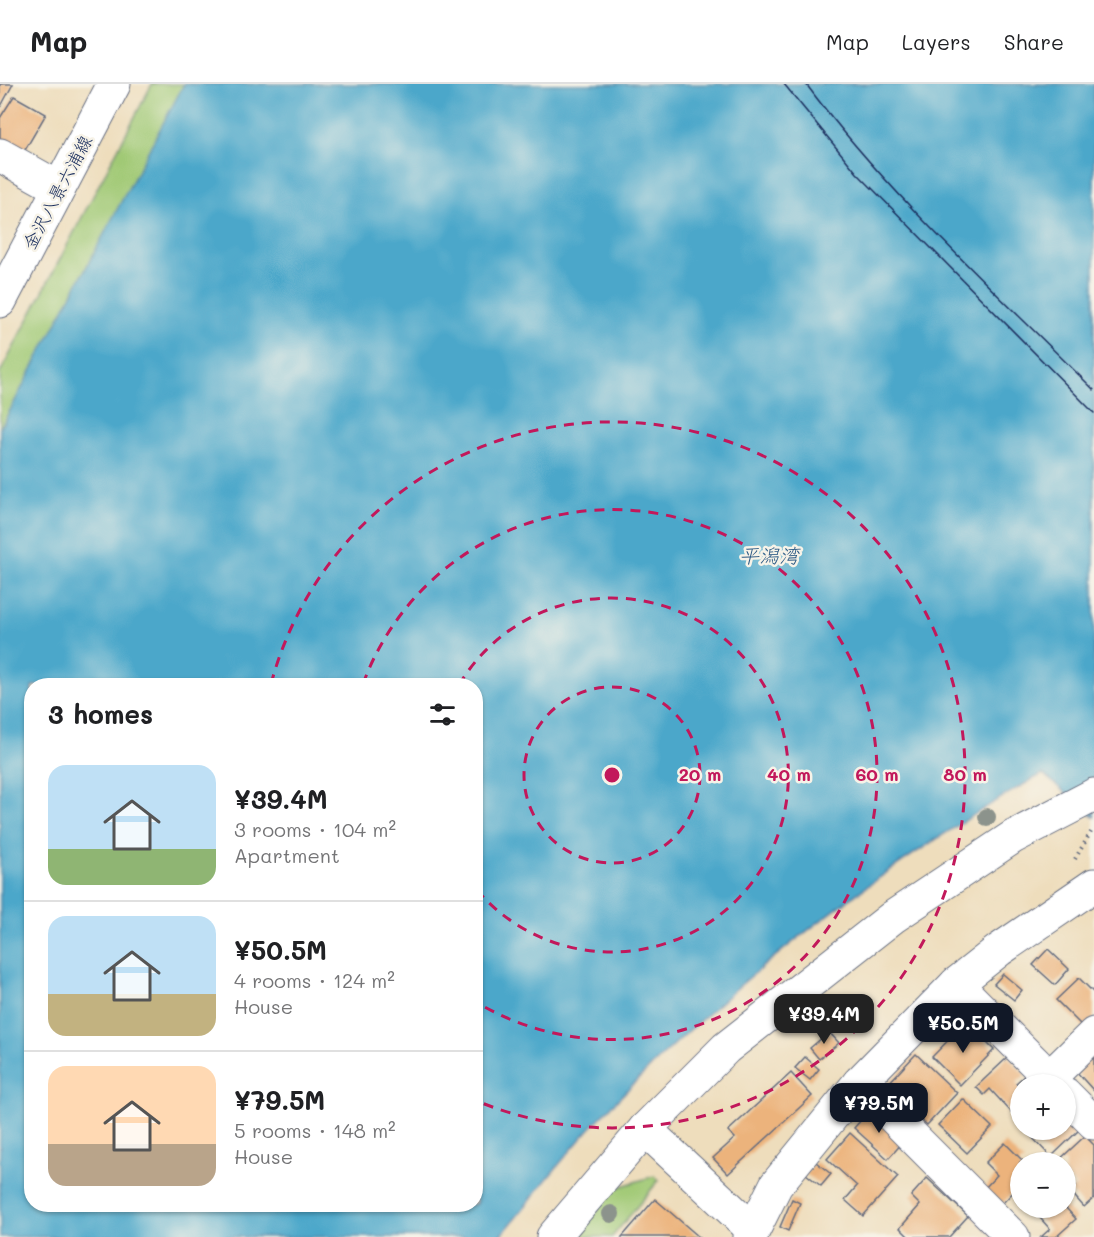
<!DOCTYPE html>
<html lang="en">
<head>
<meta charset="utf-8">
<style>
	:root { --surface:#fff; --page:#f2f2f2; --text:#202124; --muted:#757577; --line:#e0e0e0; --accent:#111827 }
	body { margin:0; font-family:Mali,"Klee One",sans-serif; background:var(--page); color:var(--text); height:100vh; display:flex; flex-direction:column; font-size:22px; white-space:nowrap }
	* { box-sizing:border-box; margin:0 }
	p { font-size:20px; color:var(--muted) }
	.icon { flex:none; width:33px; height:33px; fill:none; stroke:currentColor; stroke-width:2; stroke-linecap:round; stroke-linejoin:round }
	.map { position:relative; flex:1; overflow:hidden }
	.drawer { position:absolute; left:24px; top:594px; width:459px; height:534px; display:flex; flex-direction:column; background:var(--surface); border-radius:24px; box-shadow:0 2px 4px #0004 }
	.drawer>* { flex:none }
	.fabs { position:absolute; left:1010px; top:990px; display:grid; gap:12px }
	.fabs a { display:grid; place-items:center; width:66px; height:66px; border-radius:50%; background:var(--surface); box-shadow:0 2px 4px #0004; font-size:30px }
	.price { position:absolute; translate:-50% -51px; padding:0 14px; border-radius:12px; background:var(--accent); color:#fff; font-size:20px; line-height:39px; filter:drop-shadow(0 2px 3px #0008) }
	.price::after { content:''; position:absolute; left:50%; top:36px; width:18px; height:14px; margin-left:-9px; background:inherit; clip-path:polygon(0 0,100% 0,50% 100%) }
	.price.on { background:#222; color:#fff }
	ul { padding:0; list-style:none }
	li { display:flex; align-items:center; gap:18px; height:150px; padding:0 24px }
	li+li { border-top:2px solid var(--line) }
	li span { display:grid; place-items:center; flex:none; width:168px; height:120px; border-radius:18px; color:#555 }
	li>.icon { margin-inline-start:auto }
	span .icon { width:72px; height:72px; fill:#fffc; stroke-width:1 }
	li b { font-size:26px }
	h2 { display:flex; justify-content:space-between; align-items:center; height:72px; padding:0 24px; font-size:26px }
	header { display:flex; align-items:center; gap:36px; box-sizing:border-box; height:84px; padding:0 30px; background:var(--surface); border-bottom:2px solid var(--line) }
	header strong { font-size:28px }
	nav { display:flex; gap:33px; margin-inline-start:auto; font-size:21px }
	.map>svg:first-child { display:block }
</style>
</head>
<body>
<header>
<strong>Map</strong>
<nav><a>Map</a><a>Layers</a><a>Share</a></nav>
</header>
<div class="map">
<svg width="1094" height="1153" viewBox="0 0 1094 1153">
	<rect width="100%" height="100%" fill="#f7f3e8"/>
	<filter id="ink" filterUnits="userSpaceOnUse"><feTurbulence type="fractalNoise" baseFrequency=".0167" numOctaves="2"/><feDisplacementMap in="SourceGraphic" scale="12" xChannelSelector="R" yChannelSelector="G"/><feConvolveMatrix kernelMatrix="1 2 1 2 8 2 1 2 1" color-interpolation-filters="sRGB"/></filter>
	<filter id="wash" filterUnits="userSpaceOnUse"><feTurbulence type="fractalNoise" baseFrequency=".008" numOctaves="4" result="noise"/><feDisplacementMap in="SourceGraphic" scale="24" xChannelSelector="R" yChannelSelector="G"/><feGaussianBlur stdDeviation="1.35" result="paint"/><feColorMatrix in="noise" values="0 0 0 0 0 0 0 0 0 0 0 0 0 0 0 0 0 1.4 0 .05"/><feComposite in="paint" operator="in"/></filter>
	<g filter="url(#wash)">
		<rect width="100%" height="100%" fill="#eeddbc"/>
		<g fill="#a0c975" stroke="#5e7c6a" stroke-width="1.5">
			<polygon points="152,0 193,0 0,365 0,289"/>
			<polygon points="654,1092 659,1096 612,1153 575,1153 615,1104"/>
		</g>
		<path fill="#4ca7ca" stroke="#346b94" stroke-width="1.5" fill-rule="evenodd" d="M184,0H1094V733L1043,690C1006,709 973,732 938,754C813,835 699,930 596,1038C562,1074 532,1115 500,1153H0V345ZM32,602H476V1120H32Z"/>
		<g id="blocks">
			<g fill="#ecb37c">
				<polygon points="0,0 13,0 0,24"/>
				<polygon points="14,12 46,30 21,73 0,58 0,34"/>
				<polygon points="1048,865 1069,885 1055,901 1033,881"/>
				<polygon points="1003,890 1022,906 1014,916 994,900"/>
				<polygon points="1079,894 1094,909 1094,934 1084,944 1056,916"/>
				<polygon points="966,938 994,966 960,1001 932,973"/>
				<polygon points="829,948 839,959 819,975 810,964"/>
				<polygon points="1094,965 1094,1007 1074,985"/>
				<polygon points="916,970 957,1009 927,1041 886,1002"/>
				<polygon points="805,973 819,985 810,996 795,984"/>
				<polygon points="1008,973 1025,991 1016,999 1020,1004 1020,1019 1011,1028 990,1005 984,1011 976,1003"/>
				<polygon points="791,989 812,1012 728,1090 713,1074 735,1054 728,1047"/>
				<polygon points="963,1015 992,1043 967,1069 938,1041"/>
				<polygon points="870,1026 904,1057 888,1075 854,1044"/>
				<polygon points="1065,1032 1079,1046 1051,1073 1025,1046 1065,1046"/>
				<polygon points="850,1049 898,1093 863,1132 845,1116 857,1102 827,1075"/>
				<polygon points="1085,1052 1094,1061 1094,1114 1084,1123 1070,1107 1076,1102 1065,1090 1065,1078 1057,1078"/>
				<polygon points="1005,1059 1024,1078 1020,1078 1020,1101 1001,1121 984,1105 997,1091 985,1079"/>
				<polygon points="816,1078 831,1090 821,1102 806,1090"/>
				<polygon points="927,1094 968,1132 949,1153 909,1153 900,1144 920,1121 911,1112"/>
				<polygon points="655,1115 699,1153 622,1153"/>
				<polygon points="792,1115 800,1119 788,1147 780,1143"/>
				<polygon points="1031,1124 1066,1124 1076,1135 1056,1153 1041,1153 1050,1145"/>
			</g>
		</g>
	</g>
	<g filter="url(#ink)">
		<use href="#blocks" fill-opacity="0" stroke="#656c7f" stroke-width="1.5"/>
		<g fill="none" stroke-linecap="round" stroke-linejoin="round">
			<g stroke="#656c7f" stroke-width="35">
				<g id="minor">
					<polyline points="0,71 59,104"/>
					<polyline points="0,217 114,0"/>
					<polyline points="956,900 1056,1000"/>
					<polyline points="1049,994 1094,950"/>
					<polyline points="859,999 1013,1153"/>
					<polyline points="1065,1010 1094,1039"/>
					<polyline points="645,1045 753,1146"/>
					<polyline points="553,1153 645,1045 726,964 893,833 1013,753 1094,711"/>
					<polyline points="750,1153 776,1101 859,999 956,900 999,866 1094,801"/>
				</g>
			</g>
			<polyline stroke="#656c7f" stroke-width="4" stroke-dasharray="1.5 4.5" stroke-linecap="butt" points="1075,775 1091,748"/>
			<use href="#minor" stroke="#fff" stroke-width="33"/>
			<g stroke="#1b2f5e" stroke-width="1.5">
				<polyline points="784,0 857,89 1094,329"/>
				<path d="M806,0C887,109 998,210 1094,306"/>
			</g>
		</g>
		<g fill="#8c938c">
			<circle cx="987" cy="733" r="9"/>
			<circle cx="611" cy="1130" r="9"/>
		</g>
	</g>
	<g fill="none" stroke="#c2185b" stroke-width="3" stroke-dasharray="10 8">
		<circle cx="612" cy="691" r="88"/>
		<path d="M459 601A177 177 0 1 1 476 805"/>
		<path d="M363 600A265 265 0 1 1 476 918"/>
		<path d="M271 600A353 353 0 1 1 477 1017"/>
	</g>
	<g text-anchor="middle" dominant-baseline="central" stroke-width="5" stroke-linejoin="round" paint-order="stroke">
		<g font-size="18" fill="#1b2f5e" stroke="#f7f3e8">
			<text transform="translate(57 108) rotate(-62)">金沢八景六浦線</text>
		</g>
		<g font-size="20" font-style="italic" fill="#2c5984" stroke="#f7f3e8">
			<text x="769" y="471">平潟湾</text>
		</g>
	</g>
	<circle cx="612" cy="691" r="9" fill="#c2185b" stroke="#f7f3e8" stroke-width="3"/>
	<g font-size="18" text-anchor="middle" font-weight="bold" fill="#c2185b" stroke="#f7f3e8" stroke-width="5" stroke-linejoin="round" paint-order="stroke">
		<text x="700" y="697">20 m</text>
		<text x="789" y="697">40 m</text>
		<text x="877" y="697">60 m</text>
		<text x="965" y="697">80 m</text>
	</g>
</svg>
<div class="fabs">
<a>+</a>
<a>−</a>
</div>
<b class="price on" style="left:824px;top:961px">¥39.4M</b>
<b class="price" style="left:963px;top:970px">¥50.5M</b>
<b class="price" style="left:879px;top:1050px">¥79.5M</b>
<section class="drawer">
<h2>3 homes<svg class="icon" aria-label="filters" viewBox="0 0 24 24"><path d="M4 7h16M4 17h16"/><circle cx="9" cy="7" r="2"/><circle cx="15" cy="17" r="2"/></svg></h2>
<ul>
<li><span style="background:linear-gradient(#bfe0f5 70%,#8fb573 0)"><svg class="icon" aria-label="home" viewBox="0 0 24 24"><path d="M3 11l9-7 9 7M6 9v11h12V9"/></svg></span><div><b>¥39.4M</b><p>3 rooms · 104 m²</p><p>Apartment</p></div></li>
<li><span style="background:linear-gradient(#bfe0f5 65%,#c2b280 0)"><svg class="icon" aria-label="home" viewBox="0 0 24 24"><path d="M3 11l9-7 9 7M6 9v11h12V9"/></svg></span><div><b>¥50.5M</b><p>4 rooms · 124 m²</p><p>House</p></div></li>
<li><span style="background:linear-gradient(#ffd9b3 65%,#b9a48a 0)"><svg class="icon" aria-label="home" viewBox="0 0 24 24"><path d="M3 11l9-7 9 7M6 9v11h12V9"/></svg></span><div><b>¥79.5M</b><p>5 rooms · 148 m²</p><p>House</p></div></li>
</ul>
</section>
</div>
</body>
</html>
